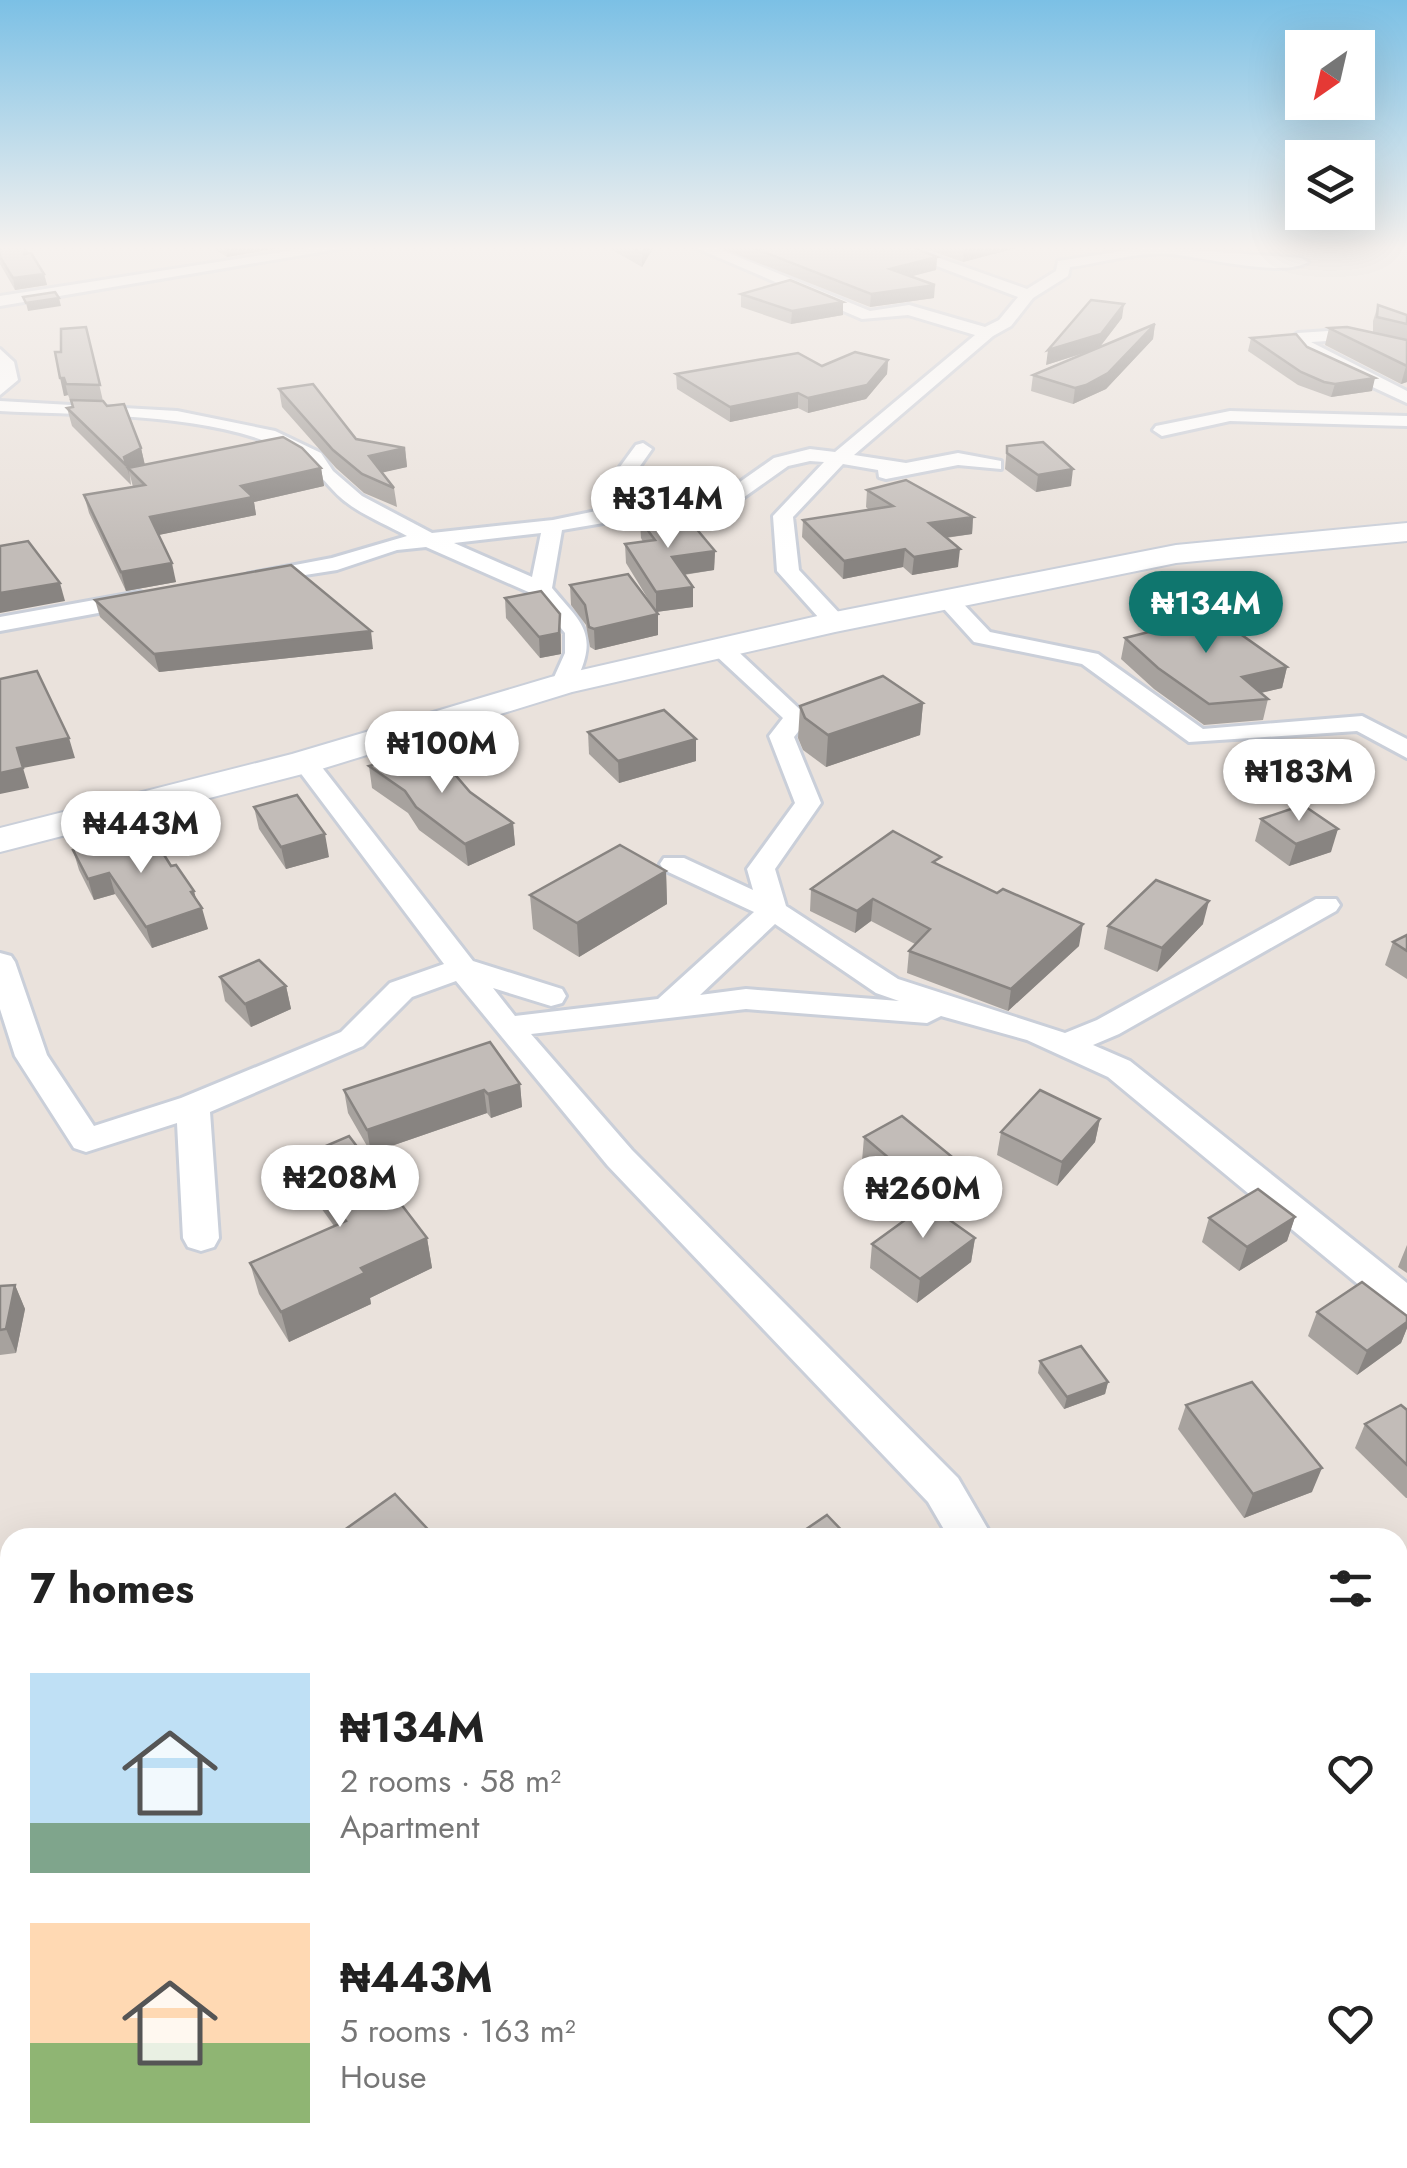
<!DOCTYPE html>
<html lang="en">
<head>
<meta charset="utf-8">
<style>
	:root { --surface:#fff; --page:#f6f6f6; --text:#222; --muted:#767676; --accent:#0f766e }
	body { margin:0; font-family:Jost,sans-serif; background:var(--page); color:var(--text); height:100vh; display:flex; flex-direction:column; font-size:38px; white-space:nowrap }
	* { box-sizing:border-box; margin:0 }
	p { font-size:32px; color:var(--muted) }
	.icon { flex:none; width:55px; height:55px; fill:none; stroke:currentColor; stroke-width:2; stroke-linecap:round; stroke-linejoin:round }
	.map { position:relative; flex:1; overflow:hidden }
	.sheet { position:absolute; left:0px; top:1528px; width:1408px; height:642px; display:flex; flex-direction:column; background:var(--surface); border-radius:30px 30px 0 0; box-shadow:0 10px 40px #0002 }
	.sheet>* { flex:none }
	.needle { width:65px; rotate:214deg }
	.tools { position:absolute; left:1285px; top:30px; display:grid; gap:20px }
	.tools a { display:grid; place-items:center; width:90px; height:90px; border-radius:0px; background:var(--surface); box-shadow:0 10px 40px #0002; font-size:50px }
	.price { position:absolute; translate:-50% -85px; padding:0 22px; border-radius:35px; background:#fff; color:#222; font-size:32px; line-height:65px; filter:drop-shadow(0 2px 5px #0008) }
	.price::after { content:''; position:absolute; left:50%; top:60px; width:30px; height:22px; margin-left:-15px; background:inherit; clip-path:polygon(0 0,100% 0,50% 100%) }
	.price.selected { background:var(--accent); color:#fff }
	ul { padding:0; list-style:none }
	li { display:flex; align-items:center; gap:30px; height:250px; padding:0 30px }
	li span { display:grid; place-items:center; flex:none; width:280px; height:200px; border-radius:0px; color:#555 }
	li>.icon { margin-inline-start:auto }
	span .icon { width:120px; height:120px; fill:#fffc; stroke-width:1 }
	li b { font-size:42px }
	h2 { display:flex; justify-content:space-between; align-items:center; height:120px; padding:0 30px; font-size:42px }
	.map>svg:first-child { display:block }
</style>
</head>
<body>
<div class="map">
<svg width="1407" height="2168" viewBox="0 0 1407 2168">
	<rect width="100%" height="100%" fill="#eae2dc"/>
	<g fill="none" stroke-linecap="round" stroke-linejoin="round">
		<g stroke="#cacfd9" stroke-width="6">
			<g id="street">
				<polygon points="314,247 350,247 0,306 0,296"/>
				<path d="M694,247H714L870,311L909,305L985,327L999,320L1018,297L887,247H908L1027,289L1056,271L1058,261L1149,247L1301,258L1308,262C1284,278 1202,257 1171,254C1139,251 1102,263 1070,267L1068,276L1033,298L1011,326L993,336L854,455L906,463L958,453L1001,461V469L958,465L886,479L879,477L878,470L843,464L793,517L799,570L843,617L846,622L843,627H827L777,571L773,516L824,462L810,461L788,466L740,500L562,530L552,588C579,621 598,631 579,675C575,685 574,688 563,691L551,684L565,653V633L533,594L426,547L397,550L337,570L248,584L245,579L248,574L332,558L407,536C387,525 364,516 346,502C331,491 315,467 303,459C226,411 89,416 0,411V401L177,411L275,431L321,453L333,471L362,496L432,533L553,520L620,506L606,486L636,445L643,443L652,449L626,486L638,503L727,491L774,458L810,449L835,452L975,335L908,315L862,319ZM541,533L532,577L454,543Z"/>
				<polygon points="1343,330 1407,345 1407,355 1343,340 1311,342 1407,391 1407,403 1306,356 1290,338 1298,333"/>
				<polygon points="0,349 14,362 18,380 0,395"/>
				<polygon points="1230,411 1407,416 1407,426 1230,421 1162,436 1153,430 1156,426"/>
				<polygon points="139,592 147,594 150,599 147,604 0,631 0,617"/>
				<polygon points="946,592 954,594 990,632 1098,654 1203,729 1362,716 1407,739 1407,758 1357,731 1189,742 1082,664 974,642 935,599"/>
				<path d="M721,641L729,643L809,718L794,737L821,803L775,869L786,906L898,979L1065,1033L1097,1020L1316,899H1336L1340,905L1336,911L1119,1034L1093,1045L1130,1061L1407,1283V1318L1394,1314L1108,1077L1027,1040L941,1016L927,1023L746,1009L531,1034L632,1150L958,1478L993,1538H949L928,1502L608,1166L456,981L412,997L363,1046L210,1112L219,1238L214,1247L201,1251L188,1247L183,1238L177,1123L86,1152L74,1148L15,1056L0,1009V953L11,956L15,962L47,1055L94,1126L181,1098L341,1032L390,983L444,964L296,767L292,762L296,757H314L473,961L562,989L566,996L562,1003L551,1006L493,988L515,1016L658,999L754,912L664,870L660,864L664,858H684L753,890L747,869L795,803L769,736L783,718L713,653L709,648L713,643ZM775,924L876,993L899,1001L746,989L700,995Z"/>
				<polygon points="1407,1570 1407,1610 1398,1614 1398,1573"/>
				<polygon points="1302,2160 1361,2160 1364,2168 1305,2168"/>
			</g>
		</g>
		<g stroke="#cacfd9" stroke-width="4">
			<polygon id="secondary" points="1407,523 1407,541 1176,563 835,632 572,692 318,770 0,852 0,828 292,754 551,677 835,612 1176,545"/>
		</g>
		<use href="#street" fill="#fff" fill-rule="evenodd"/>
		<use href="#secondary" fill="#fff" fill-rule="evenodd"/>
	</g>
	<g fill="#a7a29e">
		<polygon points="0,247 28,247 28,253 44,274 47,285 15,290 0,264"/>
		<polygon points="211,247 285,247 227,257"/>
		<polygon points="607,247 652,247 652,250 642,267"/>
		<polygon points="718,247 912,247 937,257 936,270 911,276 934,298 870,307"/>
		<polygon points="920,247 1020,247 963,262"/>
		<polygon points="741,294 843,315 791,324 741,307"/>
		<polygon points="1378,305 1407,315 1407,382 1401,384 1325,345 1329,328 1373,332 1373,321"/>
		<polygon points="1122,318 1099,348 1155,324 1153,339 1106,389 1073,404 1031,391 1033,375 1094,350 1046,365"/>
		<polygon points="86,327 103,401 141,448 145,465 321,468 324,486 254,502 256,515 158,535 176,582 126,591 89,513 84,495 133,487 130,475 131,485 72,426 67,408 73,407 68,395 64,396 61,352"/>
		<polygon points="1251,338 1307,347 1372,391 1331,397 1298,385 1248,351"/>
		<polygon points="888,360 887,374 866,399 808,413 798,408 730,422 677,389 676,374 822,366"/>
		<polygon points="279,389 356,439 405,448 407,467 382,472 394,488 397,507 364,493 336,468 282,407"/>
		<polygon points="1007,446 1071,486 1036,492 1005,469"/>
		<polygon points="867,490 973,517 972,534 946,538 958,567 912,575 903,567 843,579 802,537 803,520 869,510 866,507"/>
		<polygon points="640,520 715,551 714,570 684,575 693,587 693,607 656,612 626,563 625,544 643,542 641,538"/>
		<polygon points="570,585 658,614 658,635 595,650 590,647 586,625 571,605"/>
		<polygon points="505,598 561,634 561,654 540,658 506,618"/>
		<polygon points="95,600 373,649 159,672 100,617"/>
		<polygon points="1159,612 1287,667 1282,688 1261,693 1268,699 1263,720 1204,725 1154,689 1121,659 1125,638 1155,631"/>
		<polygon points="923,703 920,735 826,767 803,750 798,738 800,706"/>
		<polygon points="588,732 696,739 696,761 619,783 589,754"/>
		<polygon points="369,766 470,792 513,823 515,845 468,866 419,830 408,813 372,788"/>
		<polygon points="254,807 329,857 286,869 259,829"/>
		<polygon points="1261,819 1331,852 1289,866 1255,841"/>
		<polygon points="73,850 171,866 196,899 208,929 152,948 115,894 94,900 79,870"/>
		<polygon points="940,865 1079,946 1008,1011 907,973 909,951 915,944 871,921 855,933 810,911 811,889"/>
		<polygon points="666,871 667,904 579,957 533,929 530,895"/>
		<polygon points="1203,924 1157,972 1104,949 1108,926"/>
		<polygon points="1407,935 1407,979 1385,965 1393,942"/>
		<polygon points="220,977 286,986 291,1009 251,1027 225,1001"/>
		<polygon points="520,1084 522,1107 491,1118 487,1113 371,1153 348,1113 344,1090"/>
		<polygon points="1100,1119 1095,1142 1057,1186 997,1155 1001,1132"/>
		<polygon points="864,1137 958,1188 929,1206 975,1238 971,1262 917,1303 870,1268 872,1244 919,1210 862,1161"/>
		<polygon points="300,1157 427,1238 432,1268 370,1298 371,1304 289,1342 259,1294 250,1263 334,1226 306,1187"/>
		<polygon points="1295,1217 1287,1241 1239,1271 1202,1242 1209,1218"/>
		<polygon points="1407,1245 1407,1273 1398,1267"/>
		<polygon points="15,1285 25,1309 16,1353 0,1355 0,1286"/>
		<polygon points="1317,1312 1407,1316 1407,1328 1401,1343 1357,1375 1308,1336"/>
		<polygon points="1040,1361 1108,1382 1105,1394 1064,1409 1038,1373"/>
		<polygon points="1186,1405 1312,1492 1244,1518 1178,1429"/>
		<polygon points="1407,1410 1407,1498 1406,1498 1355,1448 1365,1424"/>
	</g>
	<g fill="#888481">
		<polygon points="232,247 285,247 227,257 226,248"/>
		<polygon points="645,247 652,247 652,250 642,267 642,253"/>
		<polygon points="973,247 1020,247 963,262 964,249"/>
		<polygon points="937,257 936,270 890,282 890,269"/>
		<polygon points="44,274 47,285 15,290 13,278"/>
		<polygon points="935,285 934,298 870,307 871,294"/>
		<polygon points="59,298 61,306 28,311 26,303"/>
		<polygon points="843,302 843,315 791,324 792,311"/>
		<polygon points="1124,304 1122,318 1099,348 1046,365 1048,350"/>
		<polygon points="1155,324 1153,339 1106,389 1073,404 1075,388"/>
		<polygon points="888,360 887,374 866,399 808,413 808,398"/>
		<polygon points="1406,366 1407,366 1407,382 1401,384"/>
		<polygon points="60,378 64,378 68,395 64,396"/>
		<polygon points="1375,378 1372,391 1331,397 1335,384"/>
		<polygon points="798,393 798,408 730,422 730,407"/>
		<polygon points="141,448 145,466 128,468 129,475 124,457"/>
		<polygon points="405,448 407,467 372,475 369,456"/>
		<polygon points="321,468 324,486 254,502 256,515 154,536 150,517 241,486"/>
		<polygon points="1073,469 1071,486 1036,492 1038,475"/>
		<polygon points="973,517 972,534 927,540 929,523"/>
		<polygon points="905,549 903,567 843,579 844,561"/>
		<polygon points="960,549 958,567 912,575 914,557"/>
		<polygon points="715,551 714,570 673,576 672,557"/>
		<polygon points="172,563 176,582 126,591 121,572"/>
		<polygon points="60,583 65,601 0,613 0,593"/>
		<polygon points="693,587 693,607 656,612 656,592"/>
		<polygon points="560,614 561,654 540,658 539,637"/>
		<polygon points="658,614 658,635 595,650 594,629"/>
		<polygon points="371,631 373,649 159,672 154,654"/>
		<polygon points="1287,667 1282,688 1237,698 1242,677"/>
		<polygon points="923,703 920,735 826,767 828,735"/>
		<polygon points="69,738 75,758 23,768 29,788 0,794 0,773 17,748"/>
		<polygon points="696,739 696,761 619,783 618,761"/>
		<polygon points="513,823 515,845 468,866 465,844"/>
		<polygon points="1338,829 1331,852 1289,866 1296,844"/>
		<polygon points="325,834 329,857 286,869 281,847"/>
		<polygon points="666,871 667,904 579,957 577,923"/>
		<polygon points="109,873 115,894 94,900 88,879"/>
		<polygon points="194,891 199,910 202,908 208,929 152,948 146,927"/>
		<polygon points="873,899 871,921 855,933 857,911"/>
		<polygon points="1209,901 1203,924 1157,972 1162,948"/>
		<polygon points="1083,924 1079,946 1008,1011 1011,989"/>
		<polygon points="286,986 291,1009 251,1027 245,1004"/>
		<polygon points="520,1084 522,1107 491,1118 488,1094"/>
		<polygon points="484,1090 487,1113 371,1153 367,1130"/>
		<polygon points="1100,1119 1095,1142 1057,1186 1062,1162"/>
		<polygon points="962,1165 958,1188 920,1211 923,1187"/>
		<polygon points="1295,1217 1287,1241 1239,1271 1247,1247"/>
		<polygon points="427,1238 432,1268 370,1298 371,1304 289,1342 281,1312 361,1268"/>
		<polygon points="975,1238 971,1262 917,1303 920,1279"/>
		<polygon points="15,1285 25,1309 16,1353 6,1329"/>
		<polygon points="1407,1322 1407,1328 1401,1343 1357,1375 1367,1351"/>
		<polygon points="1108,1382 1105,1394 1064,1409 1067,1397"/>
		<polygon points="1322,1468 1312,1492 1244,1518 1253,1494"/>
	</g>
	<g fill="#c2bcb8" stroke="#888481" stroke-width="2.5">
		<polygon points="0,247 25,247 24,254 31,253 44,274 13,278 0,257"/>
		<polygon points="631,247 645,247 642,253"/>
		<polygon points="751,247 912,247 937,257 890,269 935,285 871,294"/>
		<polygon points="790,280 843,302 792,311 741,294"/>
		<polygon points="55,292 59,298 26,303 23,297"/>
		<polygon points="1091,300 1124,304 1101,334 1048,350"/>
		<polygon points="1378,305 1407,315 1407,324 1377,317"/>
		<polygon points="1155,324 1108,373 1086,385 1075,388 1033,375"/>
		<polygon points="86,327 100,385 66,384 64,378 60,378 55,352 61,352 61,329"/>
		<polygon points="1347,327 1407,340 1407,366 1329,328"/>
		<polygon points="1296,334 1307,347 1375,378 1335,384 1324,382 1301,372 1251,338"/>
		<polygon points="855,352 888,360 867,385 808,398 798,393 730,407 676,374 798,353 822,366"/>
		<polygon points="313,384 356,439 405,448 369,456 394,488 362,474 333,450 279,389"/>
		<polygon points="71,400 103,401 107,406 124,404 141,448 124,457 127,466 67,408 73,407"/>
		<polygon points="283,437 302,448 321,468 241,486 253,497 150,517 172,563 121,572 84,495 145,485 128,468"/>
		<polygon points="1043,442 1073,469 1038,475 1007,453 1007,446"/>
		<polygon points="906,480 973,517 929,523 960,549 914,557 905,549 844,561 803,520 893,506 867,490"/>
		<polygon points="684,514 715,551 672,557 693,587 656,592 625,544 655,540 640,520"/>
		<polygon points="28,541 60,583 0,593 0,546"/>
		<polygon points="291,565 371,631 154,654 95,600"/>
		<polygon points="628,574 658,614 594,629 589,627 585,605 570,585"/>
		<polygon points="541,591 560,614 559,633 539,637 505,598"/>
		<polygon points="1198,604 1287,667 1242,677 1268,699 1209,704 1158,668 1125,638 1177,625 1159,612"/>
		<polygon points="37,671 69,738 17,748 23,768 0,773 0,679"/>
		<polygon points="883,676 923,703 828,735 805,718 800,706"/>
		<polygon points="664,710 696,739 618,761 588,732"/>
		<polygon points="433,749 470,792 513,823 465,844 416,807 405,791 369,766"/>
		<polygon points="297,795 325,834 281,847 254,807"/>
		<polygon points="1303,805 1338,829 1296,844 1261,819"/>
		<polygon points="148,829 171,866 176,865 194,891 191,892 202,908 146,927 109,873 88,879 73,850"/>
		<polygon points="893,831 941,857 933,862 997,893 1003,889 1083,924 1011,989 909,951 930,929 873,899 857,911 811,889"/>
		<polygon points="620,845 666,871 577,923 530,895"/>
		<polygon points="1156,880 1209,901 1162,948 1108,926"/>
		<polygon points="1407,935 1407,951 1393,942"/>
		<polygon points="259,960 286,986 245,1004 220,977"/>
		<polygon points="490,1042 520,1084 488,1094 484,1090 367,1130 344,1090"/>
		<polygon points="1040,1090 1100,1119 1062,1162 1001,1132"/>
		<polygon points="902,1116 962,1165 923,1187 864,1137"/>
		<polygon points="349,1136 427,1238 361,1268 365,1273 281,1312 250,1263 346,1221 300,1157"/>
		<polygon points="1258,1189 1295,1217 1247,1247 1209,1218"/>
		<polygon points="927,1204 975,1238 920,1279 872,1244"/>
		<polygon points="1362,1282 1407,1316 1407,1322 1367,1351 1317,1312"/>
		<polygon points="15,1285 6,1329 0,1330 0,1286"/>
		<polygon points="1081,1346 1108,1382 1067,1397 1040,1361"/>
		<polygon points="1252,1382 1322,1468 1253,1494 1186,1405"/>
		<polygon points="1401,1405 1407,1410 1407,1465 1365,1424"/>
		<polygon points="395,1494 436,1538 333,1538"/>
		<polygon points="827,1515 849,1538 793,1538"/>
	</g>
	<linearGradient id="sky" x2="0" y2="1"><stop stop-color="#7bc0e5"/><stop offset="0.45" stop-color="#f6f2ef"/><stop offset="1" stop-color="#f6f2ef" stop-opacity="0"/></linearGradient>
	<rect width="1407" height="551" fill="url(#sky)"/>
</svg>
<div class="tools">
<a><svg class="needle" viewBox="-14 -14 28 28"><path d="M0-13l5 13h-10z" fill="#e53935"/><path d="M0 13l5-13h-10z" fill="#767676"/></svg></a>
<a><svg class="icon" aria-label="layers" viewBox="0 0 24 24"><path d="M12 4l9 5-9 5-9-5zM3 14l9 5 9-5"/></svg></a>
</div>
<b class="price" style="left:668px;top:551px">₦314M</b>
<b class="price selected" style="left:1206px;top:656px">₦134M</b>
<b class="price" style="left:442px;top:796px">₦100M</b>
<b class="price" style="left:1299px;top:824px">₦183M</b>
<b class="price" style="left:141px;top:876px">₦443M</b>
<b class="price" style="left:340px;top:1230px">₦208M</b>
<b class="price" style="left:923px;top:1241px">₦260M</b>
<section class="sheet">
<h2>7 homes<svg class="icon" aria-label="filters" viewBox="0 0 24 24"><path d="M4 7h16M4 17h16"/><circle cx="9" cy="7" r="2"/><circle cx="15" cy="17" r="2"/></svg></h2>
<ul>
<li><span style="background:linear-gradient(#bfe0f5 75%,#7fa58c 0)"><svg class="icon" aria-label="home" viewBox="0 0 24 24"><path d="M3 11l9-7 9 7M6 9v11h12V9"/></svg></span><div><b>₦134M</b><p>2 rooms · 58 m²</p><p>Apartment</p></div><svg class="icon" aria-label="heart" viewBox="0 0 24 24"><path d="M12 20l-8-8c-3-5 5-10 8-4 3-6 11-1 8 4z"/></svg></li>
<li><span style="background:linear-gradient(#ffd9b3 60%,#8fb573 0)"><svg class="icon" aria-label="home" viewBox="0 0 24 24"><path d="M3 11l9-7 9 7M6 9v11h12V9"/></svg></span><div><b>₦443M</b><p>5 rooms · 163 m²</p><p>House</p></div><svg class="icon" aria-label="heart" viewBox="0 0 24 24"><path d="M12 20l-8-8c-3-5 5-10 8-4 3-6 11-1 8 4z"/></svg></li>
</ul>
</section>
</div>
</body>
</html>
